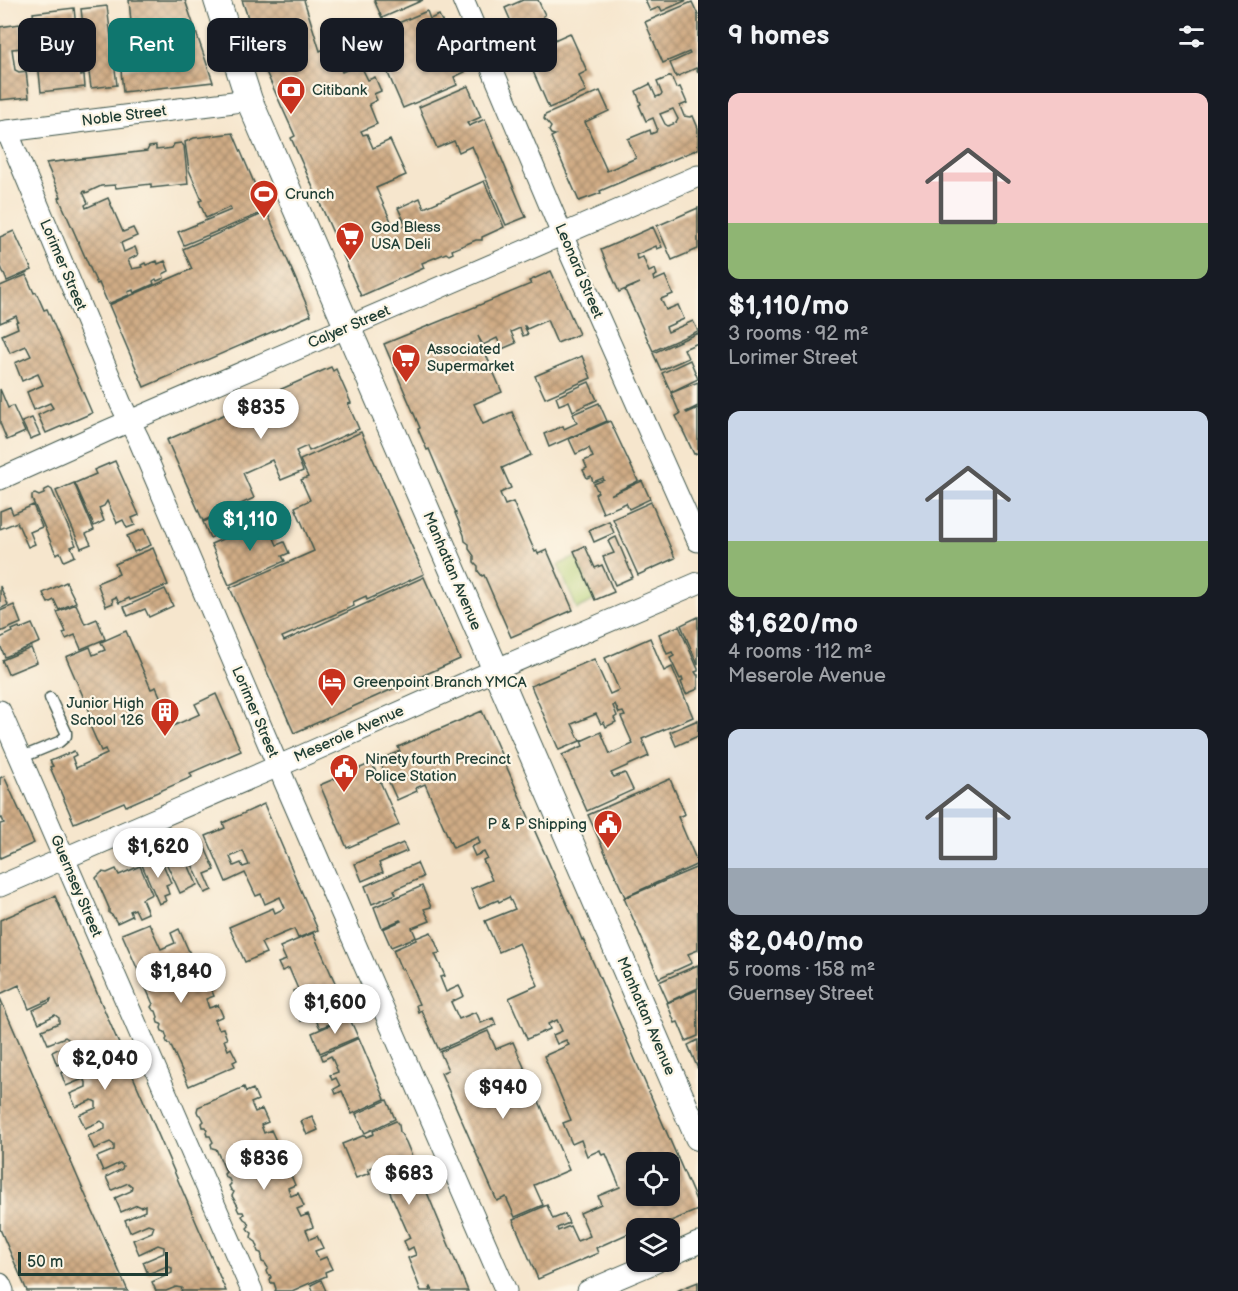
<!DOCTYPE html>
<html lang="en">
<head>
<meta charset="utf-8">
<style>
	:root { --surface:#171b24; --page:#20242c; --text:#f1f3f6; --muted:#9ea1a6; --accent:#0f766e }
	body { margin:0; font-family:"Balsamiq Sans",sans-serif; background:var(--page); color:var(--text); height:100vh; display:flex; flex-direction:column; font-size:22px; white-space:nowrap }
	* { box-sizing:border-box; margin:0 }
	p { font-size:20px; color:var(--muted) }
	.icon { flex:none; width:33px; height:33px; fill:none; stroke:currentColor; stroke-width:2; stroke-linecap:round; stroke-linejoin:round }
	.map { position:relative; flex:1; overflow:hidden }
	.panel { display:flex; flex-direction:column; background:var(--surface); width:540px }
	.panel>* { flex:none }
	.top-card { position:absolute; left:18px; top:18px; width:570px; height:54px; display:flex; gap:12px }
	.controls { position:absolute; left:626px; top:1152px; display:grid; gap:12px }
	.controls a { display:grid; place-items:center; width:54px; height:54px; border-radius:12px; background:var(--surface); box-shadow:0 2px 4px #0004; font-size:30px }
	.scale { position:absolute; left:18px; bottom:15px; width:150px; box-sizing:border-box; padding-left:6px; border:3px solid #1f3d34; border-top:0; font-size:16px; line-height:21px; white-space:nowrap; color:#1f3d34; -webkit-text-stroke:4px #fcf5e5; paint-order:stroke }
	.price { position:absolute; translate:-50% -51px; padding:0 14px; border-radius:21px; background:#fff; color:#222; font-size:20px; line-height:39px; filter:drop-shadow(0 2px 3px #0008) }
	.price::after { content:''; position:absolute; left:50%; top:36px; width:18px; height:14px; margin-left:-9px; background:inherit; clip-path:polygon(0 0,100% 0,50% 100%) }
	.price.selected { background:var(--accent); color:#fff }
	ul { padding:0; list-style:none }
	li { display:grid; align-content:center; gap:12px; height:318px; padding:0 30px }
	li span { display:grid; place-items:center; height:186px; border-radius:12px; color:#555 }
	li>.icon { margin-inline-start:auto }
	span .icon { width:108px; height:108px; fill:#fffc; stroke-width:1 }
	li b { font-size:26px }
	h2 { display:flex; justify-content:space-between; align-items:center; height:72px; padding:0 30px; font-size:26px }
	.pill { padding:0 21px; border-radius:12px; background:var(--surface); box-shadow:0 2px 4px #0004; font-size:21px; line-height:54px }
	.pill.selected { background:var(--accent); color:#fff }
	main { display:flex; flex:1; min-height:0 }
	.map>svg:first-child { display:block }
</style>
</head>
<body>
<main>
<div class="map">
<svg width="698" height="1291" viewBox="0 0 698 1291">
	<defs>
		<pattern id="building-cross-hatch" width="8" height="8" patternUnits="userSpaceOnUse" patternTransform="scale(1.5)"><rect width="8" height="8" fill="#d0ac85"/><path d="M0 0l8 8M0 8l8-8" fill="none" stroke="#a88d6e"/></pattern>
	</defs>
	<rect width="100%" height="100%" fill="#fcf5e5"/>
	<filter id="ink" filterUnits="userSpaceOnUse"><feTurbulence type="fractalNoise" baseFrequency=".0167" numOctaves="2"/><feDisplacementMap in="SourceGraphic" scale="12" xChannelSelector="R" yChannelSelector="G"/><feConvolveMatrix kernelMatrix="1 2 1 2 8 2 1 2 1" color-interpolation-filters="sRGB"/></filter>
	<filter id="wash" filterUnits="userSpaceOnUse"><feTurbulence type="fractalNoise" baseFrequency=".008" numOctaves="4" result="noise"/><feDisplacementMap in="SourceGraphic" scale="24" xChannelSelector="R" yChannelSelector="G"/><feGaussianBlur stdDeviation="1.35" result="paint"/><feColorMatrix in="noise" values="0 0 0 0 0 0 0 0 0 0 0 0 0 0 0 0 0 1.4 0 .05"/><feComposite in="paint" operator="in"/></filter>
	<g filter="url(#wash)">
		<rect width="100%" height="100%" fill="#f6e6cd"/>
		<polygon fill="#b3d178" stroke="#698756" stroke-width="1.5" points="576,557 595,600 577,609 558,565"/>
		<g id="blocks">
			<g fill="url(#building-cross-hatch)" fill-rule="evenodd">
				<polygon points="129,0 185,0 213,82 123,92 121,70 148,66 145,44 139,44 137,21 131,22"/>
				<polygon points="242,0 304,0 320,51 331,46 342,72 360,64 368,80 375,77 381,91 374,94 377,100 369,104 377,124 361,131 363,135 367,134 373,148 390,140 406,175 376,188 395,230 406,225 398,208 420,198 424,208 484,181 504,227 482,237 482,240 476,240 452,250 453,253 449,255 446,253 422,263 424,268 361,296 291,138 295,136 267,74"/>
				<polygon points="374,0 423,0 382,18"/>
				<polygon points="523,0 538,0 545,15 543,16 552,37 523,49 505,8"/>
				<polygon points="645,0 687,0 662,11 660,7 650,11"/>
				<polygon points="692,2 698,15 698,72 696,68 676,77 670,63 690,54 689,52 663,63 645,22"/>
				<polygon points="107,6 117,85 91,88 81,9"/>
				<polygon points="74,8 81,76 84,75 85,87 41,92 33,13"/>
				<polygon points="427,11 430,19 439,15 448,34 444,35 450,47 452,54 456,52 465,72 454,77 457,85 403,108 368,27 380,21 384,29"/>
				<polygon points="20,24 23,48 12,49 15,70 19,72 26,71 29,97 0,100 0,27"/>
				<polygon points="570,33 587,71 579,75 586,92 549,108 525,53"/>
				<path d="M671,76L676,88L680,87L687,103L680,106L684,116L690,117L693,116L698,128V149L600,191L601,193L579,201L551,137L555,135L551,134L549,131L551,127L544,119L545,115L600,91L609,111L585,122L607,171L636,158L628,139L650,130L651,134L656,132L657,128L653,118L646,121L639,105L641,104L636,91L650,84L656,97L659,96L662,94L657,82ZM673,109L678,119L676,123L668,126L665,124L660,114Z"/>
				<polygon points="468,86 481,117 467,123 469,126 485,119 526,217 506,225 472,146 459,152 454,141 437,148 419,107"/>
				<polygon points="233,133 266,211 184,245 178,232 231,210 230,207 206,218 199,201 202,200 189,170 185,142 194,138"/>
				<polygon points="181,143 184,146 188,184 151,188 151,184 116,188 115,185 101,186 86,193 85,191 83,192 88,203 85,205 86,208 108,198 123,232 133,228 137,236 121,243 124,252 135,247 138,255 128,260 132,269 142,267 141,265 145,263 146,265 157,261 158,264 165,261 169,271 163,274 164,278 157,281 156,279 153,281 154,284 134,293 133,290 128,292 129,295 108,304 99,283 97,284 67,216 59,198 61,197 46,163 147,151 149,147 156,146 156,150 165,149 172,148 174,144"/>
				<polygon points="698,208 698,249 672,260 657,226"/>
				<polygon points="267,212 311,315 144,387 109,305 192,269 183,249"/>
				<polygon points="653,227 662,247 657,249 656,246 636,255 637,259 643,257 649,272 655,269 657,275 653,277 654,281 665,276 673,294 661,299 666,310 678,305 684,319 666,327 668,332 693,321 698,331 653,351 625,290 640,283 619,292 601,250"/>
				<polygon points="14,231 32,270 7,281 1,267 0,267 0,237"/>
				<polygon points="551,271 579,334 557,343 547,320 527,329 525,326 524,326 528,334 523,336 520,328 511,332 516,343 502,349 497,338 483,345 478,336 502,392 474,404 483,424 512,412 531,455 502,468 511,488 500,493 505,505 513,502 535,552 537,551 538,554 547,550 573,610 511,637 484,575 482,576 478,571 478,566 474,562 474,556 469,549 469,544 465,541 464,535 455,513 456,513 429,449 427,450 418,429 420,428 384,344 531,284 529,281"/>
				<polygon points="26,275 34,293 36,292 44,310 47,309 92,413 46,433 38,415 53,408 50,403 34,410 27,392 43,385 38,374 22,381 15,363 31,356 26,346 10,353 2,335 18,328 16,322 18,321 16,316 0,323 0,286"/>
				<polygon points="698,333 698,343 684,349 688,358 661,370 653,353"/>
				<polygon points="582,356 591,378 545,398 535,376"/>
				<polygon points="690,360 698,379 671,392 662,373"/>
				<polygon points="331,367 333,371 336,369 351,403 348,404 359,429 309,451 307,446 296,451 298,455 297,456 303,471 281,480 272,460 243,473 254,498 203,521 167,440"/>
				<polygon points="589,382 597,400 573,411 569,401 559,405 556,397"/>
				<polygon points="698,382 698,406 686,412 687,413 698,408 698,453 694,454 676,416 680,414 671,393"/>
				<polygon points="0,389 8,408 13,406 25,432 7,440 0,423"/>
				<polygon points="599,403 607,421 549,447 544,434 563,426 564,429 577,423 573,414"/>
				<polygon points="32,418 40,435 30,439 22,422"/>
				<polygon points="610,421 638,481 610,495 642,481 650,499 629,509 626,503 603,513 595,494 598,492 594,484 604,480 603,478 593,482 591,476 587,478 583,470 587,468 584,461 593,457 589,448 576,454 569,439"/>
				<polygon points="361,432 424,574 367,600 366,596 353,602 354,606 282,637 284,641 424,577 460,659 294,733 230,588 314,551 295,507 310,500 301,480 308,477 300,460"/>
				<polygon points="115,461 139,515 132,518 135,525 127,528 123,520 117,523 107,501 104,506 99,508 104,521 94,526 75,483 96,474 94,470"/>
				<polygon points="74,483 94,530 86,534 91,544 81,548 56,491"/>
				<polygon points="49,488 52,490 76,545 71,547 75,556 64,561 60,552 56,554 32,499 32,495 35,494 39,496 44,494 45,490"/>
				<polygon points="651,502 675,558 638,575 613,519"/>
				<polygon points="33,505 42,527 30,532 35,544 28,547 17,522 0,529 0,511 10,507 13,514"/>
				<polygon points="234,509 237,515 249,510 253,519 210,538 203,522"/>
				<polygon points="267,520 269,525 275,522 280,533 273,536 277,545 284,542 289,553 282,556 285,561 229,585 211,544"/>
				<polygon points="609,521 614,533 594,542 589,530"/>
				<polygon points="144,529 151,545 134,552 127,536"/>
				<polygon points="616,537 633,577 615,585 603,557 614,553 608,541"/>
				<polygon points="585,546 595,568 602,565 614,592 595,600 574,551"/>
				<polygon points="153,548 168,585 130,600 129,598 119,603 116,597 112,599 113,603 106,606 97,583 119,574 115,564"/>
				<polygon points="66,582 76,602 59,610 54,600 48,603 43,593"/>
				<polygon points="0,586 8,605 0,609"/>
				<polygon points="165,589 173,606 149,617 145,609 128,616 124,607"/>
				<polygon points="76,604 85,624 97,619 105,639 81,649 75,635 66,639 63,633 66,632 57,612"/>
				<polygon points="14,605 21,623 0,632 0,611"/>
				<polygon points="698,617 698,665 681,625"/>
				<polygon points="32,624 40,642 5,657 0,645 0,638 13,632 12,630 19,627 20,629"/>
				<polygon points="679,626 698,669 698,671 695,672 697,675 698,675 698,689 686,694 681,682 683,681 682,678 680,679 670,658 674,656 672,652 667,654 659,634"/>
				<polygon points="126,631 151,689 156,687 173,726 200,714 195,704 216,694 241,751 190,773 192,777 126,806 124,802 74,823 50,767 53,766 50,761 74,751 76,755 72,757 76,768 107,754 105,749 101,751 87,719 92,717 66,657 90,647 93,655 105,650 101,642"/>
				<polygon points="650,638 664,671 672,667 693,717 642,739 649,756 611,773 614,777 625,773 633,790 587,811 562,755 583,746 581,741 601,732 610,754 633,744 621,717 625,716 623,712 619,713 615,704 613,706 617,716 614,718 616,722 606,727 604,722 601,724 596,714 572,724 580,741 559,750 531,686 594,659 610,694 619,690 605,658"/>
				<polygon points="31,648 37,662 8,674 2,660"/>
				<path d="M482,711L574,920L582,940L583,939L698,1205V1210L654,1228H636V1230L596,1248L598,1253L538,1279L513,1220L547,1205L553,1219L565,1214L569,1223L557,1228L558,1231L570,1226L577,1241L590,1236L580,1213L601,1204L598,1196L620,1187L606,1154L602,1155L600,1150L587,1156L581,1140L572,1144L563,1123L571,1120L544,1056L569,1045L566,1040L557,1044L553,1035L562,1031L557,1020L548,1024L550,1029L527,1039L509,998L538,985L519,943L499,952L485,921L515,909L509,897L499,902L498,900L479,908L471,889L492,880L483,860L487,858L484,852L475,856L471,847L480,843L478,837L453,848L425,784L416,788L417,791L397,800L379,760L400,751L398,747ZM636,1162H669V1196H636Z"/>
				<polygon points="698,720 698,736 676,746 670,732"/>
				<polygon points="372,763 399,825 347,848 320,785"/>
				<polygon points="4,776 34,843 0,858 0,824 4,823 2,818 0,819 0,778"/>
				<polygon points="670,779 685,814 678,817 698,864 625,897 588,815"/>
				<path d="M264,804L318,930L298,938L294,929L261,943L266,953L245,962L229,927L273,908L275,913L285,908L280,897L265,904L261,894L256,896L245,873L226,882L206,836L225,828L223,823ZM243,851L249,865L243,867L241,863L234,866L230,857Z"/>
				<polygon points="201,839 215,870 205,874 212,890 205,893 184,846"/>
				<polygon points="403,843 407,851 379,863 383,872 362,881 355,864"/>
				<polygon points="181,848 197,885 180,893 163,856"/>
				<polygon points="160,857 171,883 166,885 169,894 164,896 166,901 159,904 142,865"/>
				<polygon points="417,863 423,877 394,890 396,894 372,904 365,886"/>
				<polygon points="140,866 152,894 142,899 148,913 139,917 135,909 130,911 132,916 117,923 113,916 109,913 109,908 96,878 102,872 107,873 116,869 119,875"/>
				<polygon points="698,867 698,950 688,954 692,963 659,978 624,898"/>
				<polygon points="422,886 431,907 424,909 430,921 412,928 416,937 391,947 383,929 401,921 400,920 382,928 374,907"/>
				<polygon points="55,896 209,1252 226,1291 181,1291 182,1288 176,1287 166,1291 156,1291 152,1282 172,1273 172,1268 167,1266 148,1274 143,1262 164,1253 164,1247 158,1245 139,1254 133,1240 152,1232 154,1226 148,1224 130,1232 125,1220 145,1211 145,1205 141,1207 137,1205 121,1212 115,1198 131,1191 132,1186 128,1183 112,1190 106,1177 122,1169 123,1166 120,1163 103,1171 97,1157 114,1150 114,1145 110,1142 94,1149 88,1136 105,1129 105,1124 101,1121 85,1128 79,1115 96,1108 96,1102 92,1100 76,1107 70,1094 86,1087 86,1082 83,1079 66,1086 61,1073 77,1066 77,1060 74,1058 57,1065 52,1052 68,1044 68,1039 65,1037 48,1044 42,1030 59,1023 59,1018 55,1015 39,1023 33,1010 50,1002 51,999 29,1009 19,985 0,994 0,920"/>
				<polygon points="149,923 161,949 175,943 171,933 179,929 202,981 198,982 200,987 209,984 214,996 206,999 209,1008 218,1005 223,1016 214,1020 219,1029 223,1028 227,1039 224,1040 228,1050 231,1048 237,1060 233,1062 235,1066 189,1086 170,1044 168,1044 166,1040 167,1038 165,1032 162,1031 161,1028 162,1025 161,1024 158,1023 157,1019 158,1017 156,1011 153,1010 151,1007 153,1004 152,1002 122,934"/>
				<polygon points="431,932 440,953 435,954 445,976 440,977 446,992 459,986 464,996 451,1002 459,1019 476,1012 481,1023 493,1018 496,1025 439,1050 421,1010 418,1012 416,1005 419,1004 403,968 401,969 393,950 416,940 416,938"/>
				<polygon points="313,933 344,1003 342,1004 347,1017 320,1028 314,1016 301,1021 294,1006 307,1001 304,993 295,997 293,991 298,989 289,968 282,971 278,963 286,960 280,947"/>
				<polygon points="698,965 698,988 668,1002 659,982"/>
				<polygon points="697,990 698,1036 686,1041 678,1022 675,1023 667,1003"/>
				<polygon points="0,998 81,1185 128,1291 27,1291 0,1229"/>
				<polygon points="349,1017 358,1037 320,1053 312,1033"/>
				<polygon points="488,1031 496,1049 513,1042 569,1170 534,1185 543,1205 515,1217 506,1197 497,1201 441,1073 448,1070 440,1052"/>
				<polygon points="359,1038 385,1099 352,1114 342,1091 336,1094 334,1089 340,1086 336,1078 332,1080 330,1075 338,1072 331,1056 323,1060 321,1055"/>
				<polygon points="698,1040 698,1069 688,1045"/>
				<polygon points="244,1087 246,1092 253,1089 258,1100 251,1103 255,1112 262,1109 268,1122 261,1125 264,1133 271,1130 277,1143 270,1146 273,1154 280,1151 286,1164 279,1167 283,1176 290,1173 295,1185 288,1188 291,1196 298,1193 304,1206 297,1209 301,1217 308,1214 313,1227 306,1230 310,1239 317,1236 323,1248 315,1251 319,1260 326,1257 332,1269 325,1272 326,1276 292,1291 275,1291 276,1289 274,1283 271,1283 270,1280 271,1277 270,1275 267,1274 266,1271 268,1268 265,1263 262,1262 261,1258 262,1256 261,1253 258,1252 257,1249 258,1247 256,1242 253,1240 251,1237 252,1233 249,1231 247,1228 249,1226 247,1221 244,1219 242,1216 244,1214 243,1212 239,1212 237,1208 238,1206 232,1196 234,1192 231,1190 229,1186 231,1184 229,1179 225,1177 224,1174 226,1172 216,1149 212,1148 211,1144 213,1142 210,1136 207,1136 206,1132 207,1130 206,1127 203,1127 202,1123 204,1121 201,1115 198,1114 197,1111 198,1107"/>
				<polygon points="387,1100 395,1119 365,1133 356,1114"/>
				<polygon points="312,1116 318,1130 307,1135 301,1121"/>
				<polygon points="396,1121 399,1125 400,1132 406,1142 468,1291 433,1291 431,1287 430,1288 431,1291 421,1291 408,1258 416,1255 413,1247 408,1250 404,1241 410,1238 378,1165 368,1169 370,1173 356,1178 342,1144 365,1135 366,1137 374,1134 373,1131"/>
				<polygon points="321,1280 326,1291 313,1291 311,1285"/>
				<polygon points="698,1282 698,1291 677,1291 683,1288"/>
			</g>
		</g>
	</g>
	<g filter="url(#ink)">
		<use href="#blocks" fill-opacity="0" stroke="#3f564b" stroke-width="1.5"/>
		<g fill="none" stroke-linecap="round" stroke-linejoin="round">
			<g stroke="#3f564b" stroke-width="13">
				<polyline id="service" points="20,758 59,742 66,736 66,732 50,698"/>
			</g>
			<g stroke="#3f564b" stroke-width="23">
				<g id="minor">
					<polyline points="463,0 570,253 698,541"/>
					<polyline points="7,131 121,404 139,440 286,785 506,1291"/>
					<polyline points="0,132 249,100"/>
					<polyline points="0,479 109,430 698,176"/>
					<polyline points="0,711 252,1291"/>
					<polyline points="0,886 297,758 495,670 698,583"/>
					<polyline points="669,1256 698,1243"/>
					<polyline points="0,1284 3,1291"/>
					<polyline points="588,1291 656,1262"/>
				</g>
			</g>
			<g stroke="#3f564b" stroke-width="28">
				<polyline id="tertiary" points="217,0 249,100 698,1137"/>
			</g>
			<use href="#service" stroke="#fff" stroke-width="10"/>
			<use href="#minor" stroke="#fff" stroke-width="21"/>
			<use href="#tertiary" stroke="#fff" stroke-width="26"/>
		</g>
	</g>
	<defs>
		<g id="bank-pin" transform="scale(1.5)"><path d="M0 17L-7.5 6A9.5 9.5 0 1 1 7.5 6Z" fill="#c8321e" stroke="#fcf5e5"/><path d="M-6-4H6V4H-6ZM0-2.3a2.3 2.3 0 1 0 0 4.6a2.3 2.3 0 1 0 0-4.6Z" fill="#fff"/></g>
		<g id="stadium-pin" transform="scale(1.5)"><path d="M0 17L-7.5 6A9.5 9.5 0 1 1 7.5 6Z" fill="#c8321e" stroke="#fcf5e5"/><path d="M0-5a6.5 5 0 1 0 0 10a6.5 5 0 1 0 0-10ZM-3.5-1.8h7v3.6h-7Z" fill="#fff"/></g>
		<g id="supermarket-pin" transform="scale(1.5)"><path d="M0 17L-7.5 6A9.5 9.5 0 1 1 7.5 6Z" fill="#c8321e" stroke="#fcf5e5"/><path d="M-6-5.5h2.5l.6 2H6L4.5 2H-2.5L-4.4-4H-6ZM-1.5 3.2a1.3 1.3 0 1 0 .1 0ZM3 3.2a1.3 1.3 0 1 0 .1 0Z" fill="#fff"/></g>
		<g id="hotel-pin" transform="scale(1.5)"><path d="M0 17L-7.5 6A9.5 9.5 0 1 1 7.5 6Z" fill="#c8321e" stroke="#fcf5e5"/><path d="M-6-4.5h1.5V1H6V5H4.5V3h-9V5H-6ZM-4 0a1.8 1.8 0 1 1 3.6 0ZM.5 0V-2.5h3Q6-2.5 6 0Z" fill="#fff"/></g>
		<g id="building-pin" transform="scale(1.5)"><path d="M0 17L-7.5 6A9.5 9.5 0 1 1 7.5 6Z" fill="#c8321e" stroke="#fcf5e5"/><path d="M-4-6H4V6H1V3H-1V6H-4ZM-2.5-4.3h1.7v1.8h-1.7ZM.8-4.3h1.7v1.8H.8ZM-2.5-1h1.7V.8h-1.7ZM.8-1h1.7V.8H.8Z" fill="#fff"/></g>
		<g id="civic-pin" transform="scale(1.5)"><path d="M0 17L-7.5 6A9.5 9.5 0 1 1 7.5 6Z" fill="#c8321e" stroke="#fcf5e5"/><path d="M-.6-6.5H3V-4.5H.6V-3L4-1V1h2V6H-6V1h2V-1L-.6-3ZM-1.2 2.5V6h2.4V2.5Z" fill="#fff"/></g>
	</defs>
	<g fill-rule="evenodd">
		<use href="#bank-pin" x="291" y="90"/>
		<use href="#stadium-pin" x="264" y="194"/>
		<use href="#supermarket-pin" x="350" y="236"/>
		<use href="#supermarket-pin" x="406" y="358"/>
		<use href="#hotel-pin" x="332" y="682"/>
		<use href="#building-pin" x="165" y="712"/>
		<use href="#civic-pin" x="344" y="768"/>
		<use href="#civic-pin" x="608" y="824"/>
	</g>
	<g text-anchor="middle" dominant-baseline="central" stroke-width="4.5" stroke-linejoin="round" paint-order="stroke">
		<g font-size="15" fill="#1f3d34" stroke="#fcf5e5" text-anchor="start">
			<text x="312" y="90">Citibank</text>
			<text x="285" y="194">Crunch</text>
			<text x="371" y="227">God Bless<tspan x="371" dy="17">USA Deli</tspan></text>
			<text x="427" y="349">Associated<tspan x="427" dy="17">Supermarket</tspan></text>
			<text x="353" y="682">Greenpoint Branch YMCA</text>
			<text x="144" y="703" text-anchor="end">Junior High<tspan x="144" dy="17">School 126</tspan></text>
			<text x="365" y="759">Ninety fourth Precinct<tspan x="365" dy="17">Police Station</tspan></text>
			<text x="587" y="824" text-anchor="end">P &amp; P Shipping</text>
		</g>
		<g font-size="15" fill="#1f3d34" stroke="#fcf5e5">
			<text transform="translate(124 116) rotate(-7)">Noble Street</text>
			<text transform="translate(63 265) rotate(67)">Lorimer Street</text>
			<text transform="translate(579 271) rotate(67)">Leonard Street</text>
			<text transform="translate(349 327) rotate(-23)">Calyer Street</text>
			<text transform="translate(452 571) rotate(67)">Manhattan Avenue</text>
			<text transform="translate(255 712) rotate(67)">Lorimer Street</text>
			<text transform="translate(349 734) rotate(-24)">Meserole Avenue</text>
			<text transform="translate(76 886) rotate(67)">Guernsey Street</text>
			<text transform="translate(646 1016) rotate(67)">Manhattan Avenue</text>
		</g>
	</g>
</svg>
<div class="controls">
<a><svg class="icon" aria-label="locate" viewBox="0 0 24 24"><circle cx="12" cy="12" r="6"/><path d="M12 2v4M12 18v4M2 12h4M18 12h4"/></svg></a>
<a><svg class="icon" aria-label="layers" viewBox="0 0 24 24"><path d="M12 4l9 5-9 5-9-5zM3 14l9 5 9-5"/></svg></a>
</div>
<div class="scale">50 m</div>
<b class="price" style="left:261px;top:440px">$835</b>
<b class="price selected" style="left:250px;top:552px">$1,110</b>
<b class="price" style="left:158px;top:879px">$1,620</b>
<b class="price" style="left:181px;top:1004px">$1,840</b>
<b class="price" style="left:335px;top:1035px">$1,600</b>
<b class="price" style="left:105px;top:1091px">$2,040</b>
<b class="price" style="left:503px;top:1120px">$940</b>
<b class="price" style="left:264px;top:1191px">$836</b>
<b class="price" style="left:409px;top:1206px">$683</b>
<div class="top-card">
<a class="pill">Buy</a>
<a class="pill selected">Rent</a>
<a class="pill">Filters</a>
<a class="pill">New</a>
<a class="pill">Apartment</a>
</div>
</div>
<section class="panel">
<h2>9 homes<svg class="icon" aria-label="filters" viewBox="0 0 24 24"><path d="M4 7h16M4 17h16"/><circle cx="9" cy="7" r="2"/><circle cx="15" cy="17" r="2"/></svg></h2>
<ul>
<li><span style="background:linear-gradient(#f6c9c9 70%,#8fb573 0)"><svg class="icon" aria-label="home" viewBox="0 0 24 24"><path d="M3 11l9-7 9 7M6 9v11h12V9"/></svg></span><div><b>$1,110/mo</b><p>3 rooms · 92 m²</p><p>Lorimer Street</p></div></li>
<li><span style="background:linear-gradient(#c9d6e8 70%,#8fb573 0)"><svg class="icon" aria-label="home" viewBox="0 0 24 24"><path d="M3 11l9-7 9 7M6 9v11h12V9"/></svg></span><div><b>$1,620/mo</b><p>4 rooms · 112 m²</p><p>Meserole Avenue</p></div></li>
<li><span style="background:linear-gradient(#c9d6e8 75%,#9aa5b1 0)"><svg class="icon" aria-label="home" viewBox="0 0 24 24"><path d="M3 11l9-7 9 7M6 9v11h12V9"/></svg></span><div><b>$2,040/mo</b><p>5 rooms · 158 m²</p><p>Guernsey Street</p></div></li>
</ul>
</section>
</main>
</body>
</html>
